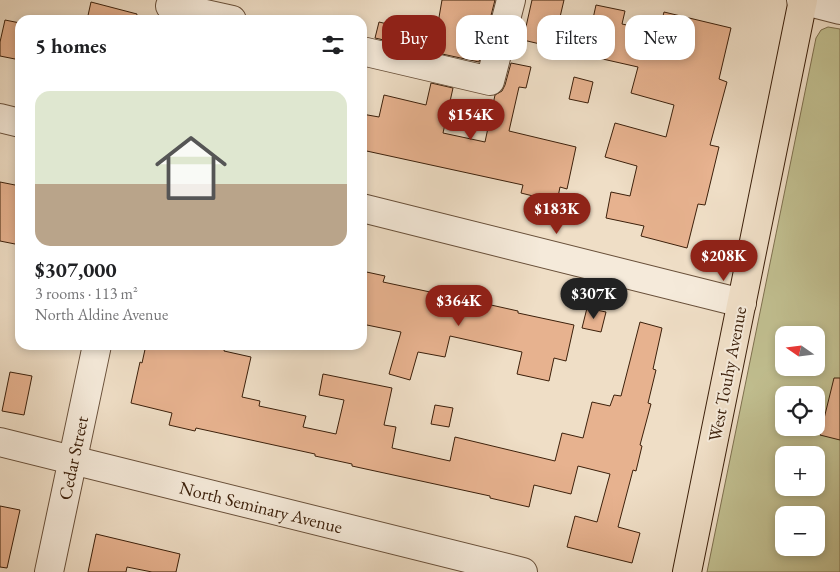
<!DOCTYPE html>
<html lang="en">
<head>
<meta charset="utf-8">
<style>
	:root { --surface:#fff; --page:#f2f2f2; --text:#202124; --muted:#757577; --line:#e0e0e0; --accent:#8f2418 }
	body { margin:0; font-family:"EB Garamond",serif; background:var(--page); color:var(--text); height:100vh; display:flex; flex-direction:column; font-size:19px; white-space:nowrap }
	* { box-sizing:border-box; margin:0 }
	p { font-size:16px; color:var(--muted) }
	.icon { flex:none; width:28px; height:28px; fill:none; stroke:currentColor; stroke-width:2; stroke-linecap:round; stroke-linejoin:round }
	.map { position:relative; flex:1; overflow:hidden }
	.side { position:absolute; left:15px; top:15px; width:352px; height:335px; display:flex; flex-direction:column; background:var(--surface); border-radius:15px; box-shadow:0 2px 8px #0003 }
	.side>* { flex:none }
	.hud { position:absolute; left:382px; top:15px; width:382px; height:45px; display:flex; gap:10px }
	.needle { width:32px; rotate:284deg }
	.buttons { position:absolute; left:775px; top:326px; display:grid; gap:10px }
	.buttons a { display:grid; place-items:center; width:50px; height:50px; border-radius:10px; background:var(--surface); box-shadow:0 2px 8px #0003; font-size:25px }
	.price { position:absolute; translate:-50% -42px; padding:0 11px; border-radius:18px; background:var(--accent); color:#fff; font-size:16px; line-height:32px; filter:drop-shadow(0 1px 2px #0008) }
	.price::after { content:''; position:absolute; left:50%; top:30px; width:15px; height:11px; margin-left:-8px; background:inherit; clip-path:polygon(0 0,100% 0,50% 100%) }
	.price.active { background:#222; color:#fff }
	ul { padding:0; list-style:none }
	li { display:grid; align-content:center; gap:10px; height:265px; padding:0 20px }
	li+li { border-top:1px solid var(--line) }
	li span { display:grid; place-items:center; height:155px; border-radius:15px; color:#555 }
	li>.icon { margin-inline-start:auto }
	span .icon { width:90px; height:90px; fill:#fffc; stroke-width:1 }
	li b { font-size:21px }
	h2 { display:flex; justify-content:space-between; align-items:center; height:60px; padding:0 20px; font-size:21px }
	.tag { padding:0 18px; border-radius:15px; background:var(--surface); box-shadow:0 2px 8px #0003; font-size:18px; line-height:45px }
	.tag.active { background:var(--accent); color:#fff }
	.map>svg:first-child { display:block }
</style>
</head>
<body>
<div class="map">
<svg width="840" height="572" viewBox="0 0 840 572">
	<rect width="100%" height="100%" fill="#efdec6"/>
	<filter id="stains"><feTurbulence type="fractalNoise" baseFrequency=".004" numOctaves="4"/><feColorMatrix values="0 0 0 0 .2 0 0 0 0 .09 0 0 0 0 .02 0 0 0 .5 -.17"/></filter>
	<radialGradient id="worn" r=".72"><stop offset=".6" stop-color="#630" stop-opacity="0"/><stop offset="1" stop-color="#630" stop-opacity=".3"/></radialGradient>
	<path fill="#c1bf90" stroke="#7e704e" fill-rule="evenodd" d="M828,27L840,29V572H707L816,38L821,30ZM784,335H816V368H784ZM784,395H816V428H784ZM784,455H816V488H784ZM784,515H816V548H784Z"/>
	<g fill="#e7b28f" stroke="#3c200b">
		<polygon points="442,0 495,0 479,62 433,52"/>
		<polygon points="532,0 564,0 553,47 523,40"/>
		<polygon points="91,2 137,14 136,20 87,20"/>
		<polygon points="596,5 625,11 622,24 659,32 664,12 731,28 719,79 727,82 710,145 719,147 705,205 698,204 687,248 641,236 644,226 606,218 611,192 630,196 637,166 605,157 615,123 666,137 674,105 631,93 638,67 585,55"/>
		<polygon points="5,20 20,23 20,60 0,56 0,42"/>
		<polygon points="379,22 400,27 397,43 375,38"/>
		<polygon points="511,63 531,67 526,88 519,87 509,131 576,147 567,189 560,187 557,202 521,193 523,185 362,150 362,114 379,117 384,95 426,105 431,83 453,88 443,133 485,142 495,95 502,91 505,85"/>
		<polygon points="574,77 593,82 588,103 569,99"/>
		<polygon points="0,182 20,186 20,245 0,241"/>
		<polygon points="362,271 385,276 383,282 482,303 518,311 518,313 574,325 566,361 554,358 549,381 517,374 522,352 450,336 445,357 418,352 410,380 389,374 401,332 362,324"/>
		<polygon points="587,308 606,312 601,332 582,328"/>
		<polygon points="640,322 662,328 653,369 656,370 648,403 651,404 640,445 642,446 636,471 633,470 618,527 640,533 632,563 567,547 575,516 597,522 610,474 578,466 571,494 534,485 529,507 490,498 490,496 352,466 352,464 315,456 315,454 196,428 195,431 169,425 172,413 131,403 140,362 142,363 146,345 225,345 224,351 251,357 242,397 260,401 259,406 306,416 303,427 336,434 344,400 319,395 323,374 392,388 384,425 396,427 392,448 450,461 455,437 555,461 562,433 583,438 592,402 610,406 614,395 621,396"/>
		<polygon points="10,372 32,376 24,415 2,411"/>
		<polygon points="834,378 840,378 840,440 820,435"/>
		<polygon points="435,405 453,408 449,427 431,424"/>
		<polygon points="0,506 20,510 7,568 0,567"/>
		<polygon points="96,534 180,554 176,572 152,572 127,567 126,572 88,572"/>
	</g>
	<g fill="none" stroke-linecap="round" stroke-linejoin="round">
		<g stroke="#69503a" stroke-width="30">
			<g id="minor">
				<polyline points="801,0 840,10"/>
				<polyline points="170,6 232,20"/>
				<polyline points="362,51 490,81 511,0"/>
				<polyline points="0,118 20,123"/>
				<polyline points="362,208 742,303"/>
				<polyline points="0,442 523,572"/>
				<polyline points="49,572 97,345"/>
			</g>
		</g>
		<g stroke="#3c200b" stroke-width="30">
			<polyline id="major" points="687,572 803,0"/>
		</g>
		<use href="#minor" stroke="#f5eada" stroke-width="28"/>
		<use href="#major" stroke="#efdec6" stroke-width="28"/>
	</g>
	<g text-anchor="middle" dominant-baseline="central" stroke-width="4" stroke-linejoin="round" paint-order="stroke">
		<g font-size="18" fill="#3c200b" stroke="#f5eada">
			<text transform="translate(727 374) rotate(-79)">West Touhy Avenue</text>
			<text transform="translate(73 458) rotate(-78)">Cedar Street</text>
			<text transform="translate(261 507) rotate(14)">North Seminary Avenue</text>
		</g>
	</g>
	<rect width="100%" height="100%" filter="url(#stains)"/>
	<rect width="100%" height="100%" fill="url(#worn)"/>
</svg>
<div class="buttons">
<a><svg class="needle" viewBox="-14 -14 28 28"><path d="M0-13l5 13h-10z" fill="#e53935"/><path d="M0 13l5-13h-10z" fill="#757577"/></svg></a>
<a><svg class="icon" aria-label="locate" viewBox="0 0 24 24"><circle cx="12" cy="12" r="6"/><path d="M12 2v4M12 18v4M2 12h4M18 12h4"/></svg></a>
<a>+</a>
<a>−</a>
</div>
<b class="price" style="left:471px;top:141px">$154K</b>
<b class="price" style="left:557px;top:235px">$183K</b>
<b class="price" style="left:724px;top:282px">$208K</b>
<b class="price active" style="left:594px;top:320px">$307K</b>
<b class="price" style="left:459px;top:327px">$364K</b>
<div class="hud">
<a class="tag active">Buy</a>
<a class="tag">Rent</a>
<a class="tag">Filters</a>
<a class="tag">New</a>
</div>
<section class="side">
<h2>5 homes<svg class="icon" aria-label="filters" viewBox="0 0 24 24"><path d="M4 7h16M4 17h16"/><circle cx="9" cy="7" r="2"/><circle cx="15" cy="17" r="2"/></svg></h2>
<ul>
<li><span style="background:linear-gradient(#dfe7d0 60%,#b9a48a 0)"><svg class="icon" aria-label="home" viewBox="0 0 24 24"><path d="M3 11l9-7 9 7M6 9v11h12V9"/></svg></span><div><b>$307,000</b><p>3 rooms · 113 m²</p><p>North Aldine Avenue</p></div></li>
</ul>
</section>
</div>
</body>
</html>
